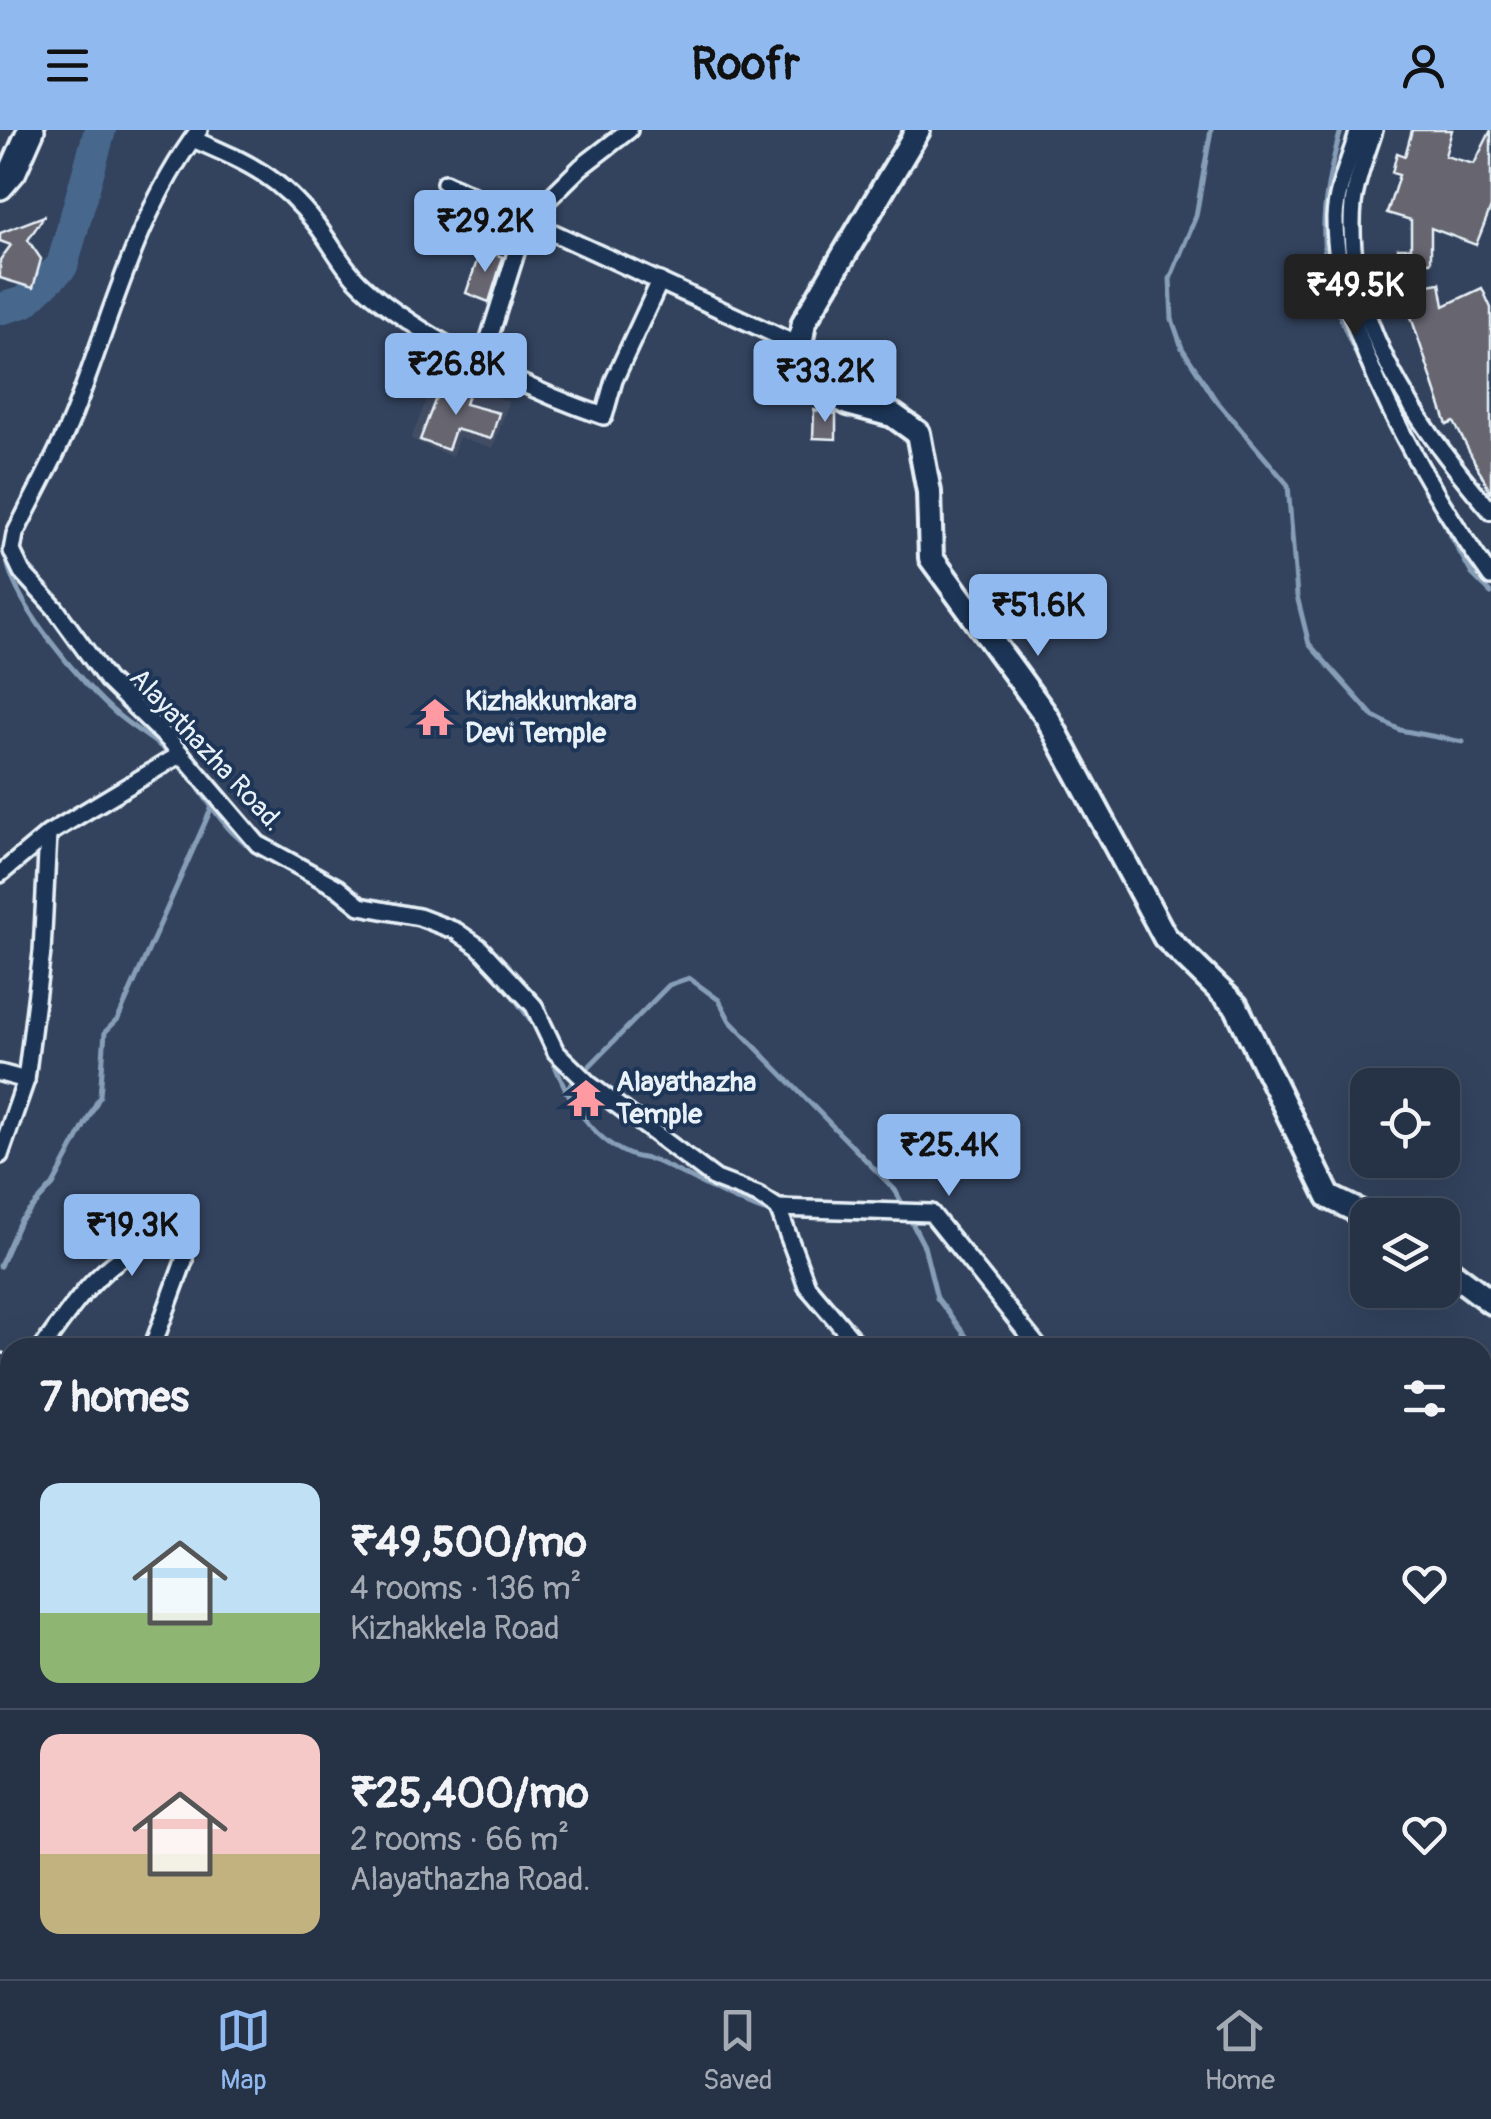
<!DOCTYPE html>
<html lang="en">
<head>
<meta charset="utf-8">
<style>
	:root { --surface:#263246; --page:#323e51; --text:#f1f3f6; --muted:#a4aab3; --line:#424d5f; --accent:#90b9f0 }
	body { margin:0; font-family:Pangolin,sans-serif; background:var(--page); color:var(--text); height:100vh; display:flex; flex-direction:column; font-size:38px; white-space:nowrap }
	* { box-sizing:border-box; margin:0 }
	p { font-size:32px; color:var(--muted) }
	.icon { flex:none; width:55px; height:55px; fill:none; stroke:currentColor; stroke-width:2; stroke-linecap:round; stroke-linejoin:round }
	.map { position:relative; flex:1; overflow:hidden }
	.sheet { position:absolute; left:0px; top:1208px; width:1492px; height:642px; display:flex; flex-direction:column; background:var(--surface); border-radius:30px 30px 0 0; box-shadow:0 10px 40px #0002,0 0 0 2px var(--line) }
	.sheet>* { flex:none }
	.tools { position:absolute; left:1350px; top:938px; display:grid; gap:20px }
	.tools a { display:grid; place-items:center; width:110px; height:110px; border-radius:20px; background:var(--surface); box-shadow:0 10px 40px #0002,0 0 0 2px var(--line); font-size:50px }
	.price { position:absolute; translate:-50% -85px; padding:0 22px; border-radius:10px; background:var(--accent); color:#111; font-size:32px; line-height:65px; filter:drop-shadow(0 2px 5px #0008) }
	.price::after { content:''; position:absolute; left:50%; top:60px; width:30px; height:22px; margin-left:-15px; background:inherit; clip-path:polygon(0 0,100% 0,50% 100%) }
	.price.selected { background:#222; color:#fff }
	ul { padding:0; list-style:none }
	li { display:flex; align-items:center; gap:30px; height:250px; padding:0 40px }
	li+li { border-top:2px solid var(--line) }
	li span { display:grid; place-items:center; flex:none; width:280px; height:200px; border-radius:20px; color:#555 }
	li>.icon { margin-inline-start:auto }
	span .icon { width:120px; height:120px; fill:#fffc; stroke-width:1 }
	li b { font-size:42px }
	h2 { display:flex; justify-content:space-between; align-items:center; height:120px; padding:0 40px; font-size:42px }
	header { display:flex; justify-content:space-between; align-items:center; height:130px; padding:0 40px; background:var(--accent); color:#111; font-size:45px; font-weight:700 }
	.dock { display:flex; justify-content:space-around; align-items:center; height:140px; border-top:2px solid var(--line); background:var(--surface); font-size:28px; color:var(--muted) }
	.dock a { display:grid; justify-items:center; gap:5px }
	.dock .selected { color:var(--accent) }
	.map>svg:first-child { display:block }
</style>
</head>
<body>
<header><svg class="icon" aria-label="menu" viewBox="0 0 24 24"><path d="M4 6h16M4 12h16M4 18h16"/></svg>Roofr<svg class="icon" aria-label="person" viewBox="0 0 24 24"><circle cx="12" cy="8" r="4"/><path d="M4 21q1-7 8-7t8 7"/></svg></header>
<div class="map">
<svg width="1491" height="1849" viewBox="0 0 1491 1849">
	<rect width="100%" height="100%" fill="#33435e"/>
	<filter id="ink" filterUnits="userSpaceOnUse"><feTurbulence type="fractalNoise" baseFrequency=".01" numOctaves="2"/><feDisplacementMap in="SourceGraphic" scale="20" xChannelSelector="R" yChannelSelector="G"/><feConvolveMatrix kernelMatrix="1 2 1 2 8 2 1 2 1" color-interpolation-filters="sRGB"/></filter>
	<g filter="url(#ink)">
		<g fill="#424d63">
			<polygon points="438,241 509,272 493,318 459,307 452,327 411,309"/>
			<rect x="0" y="1676" width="10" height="135"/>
		</g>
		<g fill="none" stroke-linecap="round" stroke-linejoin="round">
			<g stroke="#879eb7" stroke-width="5">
				<polyline points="1211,0 1196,86 1170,149 1172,189 1182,218 1215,269 1288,355 1297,466 1309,514 1373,586 1400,600 1463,612"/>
				<path d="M1341,0C1307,120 1325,163 1379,271"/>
				<polyline points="73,264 83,237"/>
				<polyline points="1409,330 1472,444 1491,463"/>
				<path d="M6,421C7,468 84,557 119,586C136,600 154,610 170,624"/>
				<path d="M188,643C220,688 231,713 285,737"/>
				<polyline points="321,756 353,781 375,786"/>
				<polyline points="497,845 538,900"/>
				<path d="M550,923C564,961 588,1007 628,1024C637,1028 648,1028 658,1032C695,1049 730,1070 770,1083L775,1090"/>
				<polyline points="565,961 669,855 689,848 719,870 730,891 895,1060 924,1116 937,1168 975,1218"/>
				<polyline points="787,1123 798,1159 843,1207"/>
				<polyline points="0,1136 20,1091 53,1055 100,966 105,902 118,889 211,679"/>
				<polyline points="1228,1840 1229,1849"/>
				<polyline points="1357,1840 1363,1849"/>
				<polyline points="926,1849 936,1840"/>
			</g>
			<polyline stroke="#46678c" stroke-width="32" points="0,179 24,172 62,136 100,0"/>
		</g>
		<g fill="#666570" stroke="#e8f1f8" stroke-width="2.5">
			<polygon points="1412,0 1452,0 1445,26 1474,34 1491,0 1491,77 1476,115 1431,98 1431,132 1398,132 1398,118 1411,118 1411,90 1387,83 1399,45 1392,43 1397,23 1405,26"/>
			<polygon points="44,86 28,110 41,129 33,158 0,148 0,130 11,115 0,111 0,103"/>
			<polygon points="481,119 503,127 489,172 466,163"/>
			<polygon points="1440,153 1444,176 1482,158 1491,178 1491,363 1454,292 1447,295 1408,178 1405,159"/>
			<polygon points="442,252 469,262 465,274 499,283 491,309 455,299 448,320 420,310"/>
			<polygon points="814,280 836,284 836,309 813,308"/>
		</g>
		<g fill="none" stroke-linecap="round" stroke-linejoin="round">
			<g stroke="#e8f1f8" stroke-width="22">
				<g id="minor">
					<path d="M199,0C136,84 113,183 75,280C59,323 35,363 15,404L12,421L22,442L55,478L107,550L170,611L258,714L338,758L360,776L419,787L456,801L479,817L534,876L556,922L589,954L716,1049L758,1065L778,1078L807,1156L860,1218"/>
					<path d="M1359,0C1351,27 1336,60 1335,88C1334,199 1427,358 1491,447"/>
					<path d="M1374,0C1367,23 1356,49 1353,74C1342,190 1419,298 1491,381"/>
					<path d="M193,9C248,33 278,45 316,94C332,114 342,137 362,155C416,206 534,263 604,286L614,250L660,151"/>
					<polyline points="445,53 800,216"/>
					<polyline points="482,231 526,91 581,37 629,0"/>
					<polyline points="0,744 48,704 181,624"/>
					<polyline points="0,943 26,950"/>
					<polyline points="0,1025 26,950 42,822 48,704"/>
					<polyline points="778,1078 931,1083 1039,1218"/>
					<path d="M42,1218C76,1172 113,1111 177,1110L184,1116V1131L152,1218"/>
					<polyline points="0,1232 10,1243"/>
					<polyline points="1482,1533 1491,1532"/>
					<polyline points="0,1645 10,1645"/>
					<polyline points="0,1819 10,1816"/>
					<polyline points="256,1840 297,1849"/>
					<polyline points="659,1840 664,1849"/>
					<polyline points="1184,1840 1186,1849"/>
					<polyline points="1335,1840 1336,1849"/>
				</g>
			</g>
			<g stroke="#e8f1f8" stroke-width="30">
				<g id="secondary">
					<polyline points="918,0 804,192 800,216 818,255 848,273 893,285 918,303 929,362 931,428 1047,587 1165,807 1236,876 1329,1067 1368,1086"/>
					<polyline points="1442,1135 1491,1172"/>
				</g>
			</g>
			<g stroke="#e8f1f8" stroke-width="32">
				<polyline id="primary" points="0,56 13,41 31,0"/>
			</g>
			<use href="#minor" stroke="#1d3557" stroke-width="15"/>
			<use href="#secondary" stroke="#1d3557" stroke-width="22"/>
			<use href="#primary" stroke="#1d3557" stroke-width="25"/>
		</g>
	</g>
	<defs>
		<g id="temple-bare" transform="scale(3)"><path d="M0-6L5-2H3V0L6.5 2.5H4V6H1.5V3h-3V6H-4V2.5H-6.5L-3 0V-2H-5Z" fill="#ff9aa2" stroke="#1d3557" stroke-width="2.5" paint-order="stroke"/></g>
	</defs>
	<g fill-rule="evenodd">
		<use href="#temple-bare" x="435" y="587"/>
		<use href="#temple-bare" x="586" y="968"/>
	</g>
	<g text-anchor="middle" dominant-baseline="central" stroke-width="8" stroke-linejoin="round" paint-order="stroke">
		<g font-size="28" font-weight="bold" fill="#e8f1f8" stroke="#1d3557" text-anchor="start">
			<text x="465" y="571">Kizhakkumkara<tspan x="465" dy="32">Devi Temple</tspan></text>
			<text x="616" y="952">Alayathazha<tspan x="616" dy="32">Temple</tspan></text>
		</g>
		<g font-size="28" fill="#e8f1f8" stroke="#1d3557">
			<text transform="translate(206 620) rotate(47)">Alayathazha Road.</text>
		</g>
	</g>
</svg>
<div class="tools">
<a><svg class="icon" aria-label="locate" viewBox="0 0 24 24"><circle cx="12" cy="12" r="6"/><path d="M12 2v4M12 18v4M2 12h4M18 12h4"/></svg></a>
<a><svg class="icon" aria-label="layers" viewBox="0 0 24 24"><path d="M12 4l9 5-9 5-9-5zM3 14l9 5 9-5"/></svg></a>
</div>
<b class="price" style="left:485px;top:145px">₹29.2K</b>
<b class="price selected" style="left:1355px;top:209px">₹49.5K</b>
<b class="price" style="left:456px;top:288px">₹26.8K</b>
<b class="price" style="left:825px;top:295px">₹33.2K</b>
<b class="price" style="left:1038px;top:529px">₹51.6K</b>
<b class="price" style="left:949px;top:1069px">₹25.4K</b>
<b class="price" style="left:132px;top:1149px">₹19.3K</b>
<section class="sheet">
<h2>7 homes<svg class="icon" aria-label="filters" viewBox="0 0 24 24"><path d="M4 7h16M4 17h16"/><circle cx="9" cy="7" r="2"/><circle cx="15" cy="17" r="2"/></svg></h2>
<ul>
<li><span style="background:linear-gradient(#bfe0f5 65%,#8fb573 0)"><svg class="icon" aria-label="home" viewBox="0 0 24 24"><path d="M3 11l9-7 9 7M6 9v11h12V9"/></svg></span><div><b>₹49,500/mo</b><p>4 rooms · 136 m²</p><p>Kizhakkela Road</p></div><svg class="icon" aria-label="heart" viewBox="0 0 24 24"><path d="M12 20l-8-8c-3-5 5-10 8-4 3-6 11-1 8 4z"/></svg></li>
<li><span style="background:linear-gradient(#f6c9c9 60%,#c2b280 0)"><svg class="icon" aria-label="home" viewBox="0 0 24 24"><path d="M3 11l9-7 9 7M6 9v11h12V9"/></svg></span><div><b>₹25,400/mo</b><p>2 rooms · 66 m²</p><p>Alayathazha Road.</p></div><svg class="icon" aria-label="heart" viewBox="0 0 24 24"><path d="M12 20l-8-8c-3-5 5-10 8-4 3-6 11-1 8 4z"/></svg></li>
</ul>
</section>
</div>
<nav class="dock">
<a class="selected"><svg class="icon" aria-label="map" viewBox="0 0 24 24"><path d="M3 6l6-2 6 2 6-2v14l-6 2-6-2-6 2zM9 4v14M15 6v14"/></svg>Map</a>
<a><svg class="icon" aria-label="saved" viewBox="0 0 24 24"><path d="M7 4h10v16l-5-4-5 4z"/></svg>Saved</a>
<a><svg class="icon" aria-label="home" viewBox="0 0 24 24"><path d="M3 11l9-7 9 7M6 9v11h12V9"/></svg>Home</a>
</nav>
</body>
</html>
